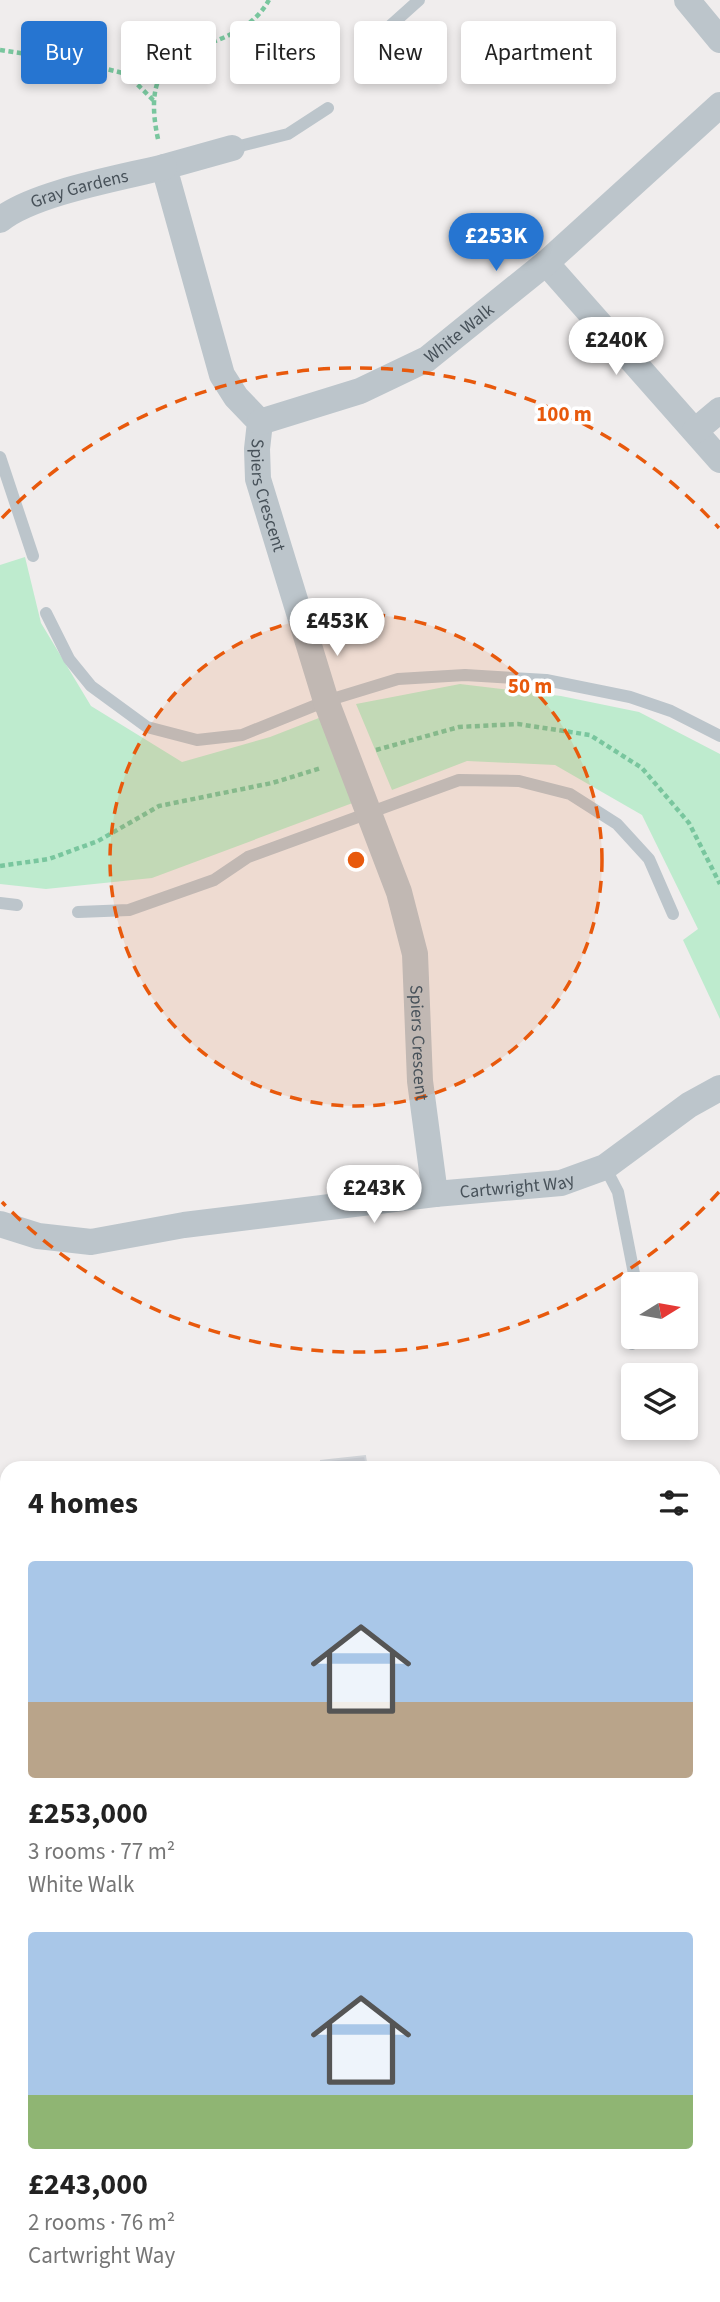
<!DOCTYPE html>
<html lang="en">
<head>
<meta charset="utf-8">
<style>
	:root { --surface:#fff; --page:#f6f6f6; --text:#222; --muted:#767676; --accent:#2675d1 }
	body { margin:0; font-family:"Source Sans 3",sans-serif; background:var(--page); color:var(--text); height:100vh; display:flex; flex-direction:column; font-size:26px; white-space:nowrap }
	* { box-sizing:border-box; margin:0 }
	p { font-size:23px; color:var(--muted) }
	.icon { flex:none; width:38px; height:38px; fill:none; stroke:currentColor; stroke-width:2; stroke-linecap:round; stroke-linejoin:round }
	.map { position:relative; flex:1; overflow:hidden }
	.drawer { position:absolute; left:0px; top:1461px; width:721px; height:842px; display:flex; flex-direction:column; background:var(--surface); border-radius:21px 21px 0 0; box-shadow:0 4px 10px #0003 }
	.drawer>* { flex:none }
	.top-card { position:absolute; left:21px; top:21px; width:679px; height:63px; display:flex; gap:14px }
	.needle { width:46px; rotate:79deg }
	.controls { position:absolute; left:621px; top:1272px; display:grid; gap:14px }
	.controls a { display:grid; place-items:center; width:77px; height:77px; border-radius:7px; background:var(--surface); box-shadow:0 4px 10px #0003; font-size:35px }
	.price { position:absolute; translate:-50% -60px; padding:0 16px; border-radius:24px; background:#fff; color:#222; font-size:23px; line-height:46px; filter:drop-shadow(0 2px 4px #0008) }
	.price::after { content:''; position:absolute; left:50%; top:42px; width:21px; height:16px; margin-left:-10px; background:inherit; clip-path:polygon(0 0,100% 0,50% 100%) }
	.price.current { background:var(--accent); color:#fff }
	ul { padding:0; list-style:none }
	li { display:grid; align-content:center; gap:14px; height:371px; padding:0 28px }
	li span { display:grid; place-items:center; height:217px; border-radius:7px; color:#555 }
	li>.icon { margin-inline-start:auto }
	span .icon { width:126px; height:126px; fill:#fffc; stroke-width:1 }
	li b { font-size:30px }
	h2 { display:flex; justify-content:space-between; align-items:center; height:84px; padding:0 28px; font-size:30px }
	.pill { padding:0 24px; border-radius:7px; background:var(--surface); box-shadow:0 4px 10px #0003; font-size:24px; line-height:63px }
	.pill.current { background:var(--accent); color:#fff }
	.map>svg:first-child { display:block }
</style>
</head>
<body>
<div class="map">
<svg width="720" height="2302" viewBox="0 0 720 2302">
	<rect width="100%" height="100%" fill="#f0eded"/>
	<g fill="#beebce">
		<polygon points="25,557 41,623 91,706 182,762 270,737 324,716 358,801 152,878 46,889 0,884 0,565"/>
		<polygon points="460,684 561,696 639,712 720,754 720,1019 683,940 698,929 642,815 555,765 467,761 392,790 356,704"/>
	</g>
	<g fill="#c7cad0" stroke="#d1d4d8" stroke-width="2">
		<polygon points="365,1456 367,1468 321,1468 321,1461"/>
		<polygon points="3,1781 7,1826 0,1827 0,1782"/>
		<polygon points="720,2111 720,2158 714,2159 714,2112"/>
		<polygon points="5,2216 7,2218 7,2260 0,2253 0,2221"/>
		<polygon points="206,2296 225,2296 231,2302 200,2302"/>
		<polygon points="383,2296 419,2296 422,2302 373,2302"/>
		<polygon points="625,2296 670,2296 671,2302 625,2302"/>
	</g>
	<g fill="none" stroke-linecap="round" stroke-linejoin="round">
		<g stroke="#79c69e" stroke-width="4.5" stroke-dasharray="5 3.5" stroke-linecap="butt">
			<polyline points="0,50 74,61 127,74 155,102"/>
			<polyline points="127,74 170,61"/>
			<path d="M158,139C133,23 231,67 269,0"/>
			<polyline points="376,750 459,727 518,724 590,735 642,768 689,823 720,884"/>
			<polyline points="0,866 49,859 98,841 159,806 272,783 321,768"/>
		</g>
		<g stroke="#bcc5cb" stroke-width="12">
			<polyline points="361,52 419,0"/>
			<polyline points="232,148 288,134 328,108"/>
			<polyline points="0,457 33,556"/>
			<polyline points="46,613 69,659 91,686 147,727 197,740 242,735 326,701 398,679 465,675 546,680 630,697 671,711 720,736"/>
			<polyline points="0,903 17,905"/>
			<polyline points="78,912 129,910 214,880 248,857 459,780 519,781 570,794 617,824 649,859 673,914"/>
			<polyline points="605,1167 618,1192 636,1284"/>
			<polyline points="632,1344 634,1335"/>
			<polyline points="714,2187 720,2186"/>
		</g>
		<g stroke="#bcc5cb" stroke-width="26">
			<polyline points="687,0 720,40"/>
			<path id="s1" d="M232,148L164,167L222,375L236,397L260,422L257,449L258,479L326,701L399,892L415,954L420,1081L435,1194"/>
			<path id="s2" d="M0,220C33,193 120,178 164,167"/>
			<polyline points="546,263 720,460"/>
			<path id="s3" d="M260,422L360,391L427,359L546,263L720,105"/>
			<polyline points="695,431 720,410"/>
			<path id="s4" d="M0,1224L38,1236L91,1242L184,1225L435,1194L561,1183L605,1167L689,1105L720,1088"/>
			<polyline points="714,1759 720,1758"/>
			<polyline points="0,1911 7,1908"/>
			<polyline points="0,2054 7,2062"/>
			<polyline points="0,2183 7,2175"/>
			<polyline points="714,2261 717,2302"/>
			<polyline points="0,2281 7,2290"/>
			<polyline points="286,2296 290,2302"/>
		</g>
	</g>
	<circle cx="356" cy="860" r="246" fill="#e8590c" fill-opacity=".12"/>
	<g fill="none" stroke="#e8590c" stroke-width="3.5" stroke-dasharray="12 9">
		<circle cx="356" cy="860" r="246"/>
		<path d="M719 1192A492 492 0 0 1 2 1202M2 518A492 492 0 0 1 719 528"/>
	</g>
	<g text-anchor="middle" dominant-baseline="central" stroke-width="7" stroke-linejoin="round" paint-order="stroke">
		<g font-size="18" fill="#475159" stroke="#fff">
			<text stroke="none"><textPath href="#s2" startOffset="86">Gray Gardens</textPath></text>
			<text stroke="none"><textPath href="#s3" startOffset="220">White Walk</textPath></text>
			<text stroke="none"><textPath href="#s1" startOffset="422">Spiers Crescent</textPath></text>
			<text stroke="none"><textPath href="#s1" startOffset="994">Spiers Crescent</textPath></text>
			<text stroke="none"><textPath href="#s4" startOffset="523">Cartwright Way</textPath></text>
		</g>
	</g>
	<circle cx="356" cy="860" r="10" fill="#e8590c" stroke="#fff" stroke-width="3.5"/>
	<g font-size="21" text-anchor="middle" font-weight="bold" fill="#e8590c" stroke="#fff" stroke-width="7" stroke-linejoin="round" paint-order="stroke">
		<text x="564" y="421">100 m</text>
		<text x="530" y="693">50 m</text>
	</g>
</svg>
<div class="controls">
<a><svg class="needle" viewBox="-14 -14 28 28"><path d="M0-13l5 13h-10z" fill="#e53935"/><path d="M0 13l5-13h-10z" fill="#767676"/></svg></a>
<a><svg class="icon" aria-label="layers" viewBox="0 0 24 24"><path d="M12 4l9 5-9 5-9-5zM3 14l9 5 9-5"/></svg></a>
</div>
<b class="price current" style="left:496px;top:273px">£253K</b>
<b class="price" style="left:616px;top:377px">£240K</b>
<b class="price" style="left:337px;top:658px">£453K</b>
<b class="price" style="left:374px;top:1225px">£243K</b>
<div class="top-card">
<a class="pill current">Buy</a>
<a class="pill">Rent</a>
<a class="pill">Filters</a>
<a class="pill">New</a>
<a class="pill">Apartment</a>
</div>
<section class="drawer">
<h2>4 homes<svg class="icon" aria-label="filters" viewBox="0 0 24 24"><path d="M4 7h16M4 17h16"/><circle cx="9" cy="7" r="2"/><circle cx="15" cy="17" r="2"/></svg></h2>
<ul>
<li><span style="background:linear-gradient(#a9c7e8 65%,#b9a48a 0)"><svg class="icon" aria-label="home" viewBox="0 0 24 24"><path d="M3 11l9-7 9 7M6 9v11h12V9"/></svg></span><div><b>£253,000</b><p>3 rooms · 77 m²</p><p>White Walk</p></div></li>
<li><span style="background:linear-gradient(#a9c7e8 75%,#8fb573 0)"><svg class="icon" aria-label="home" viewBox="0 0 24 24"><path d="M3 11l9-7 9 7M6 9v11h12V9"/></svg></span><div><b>£243,000</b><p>2 rooms · 76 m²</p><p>Cartwright Way</p></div></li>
</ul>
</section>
</div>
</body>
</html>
